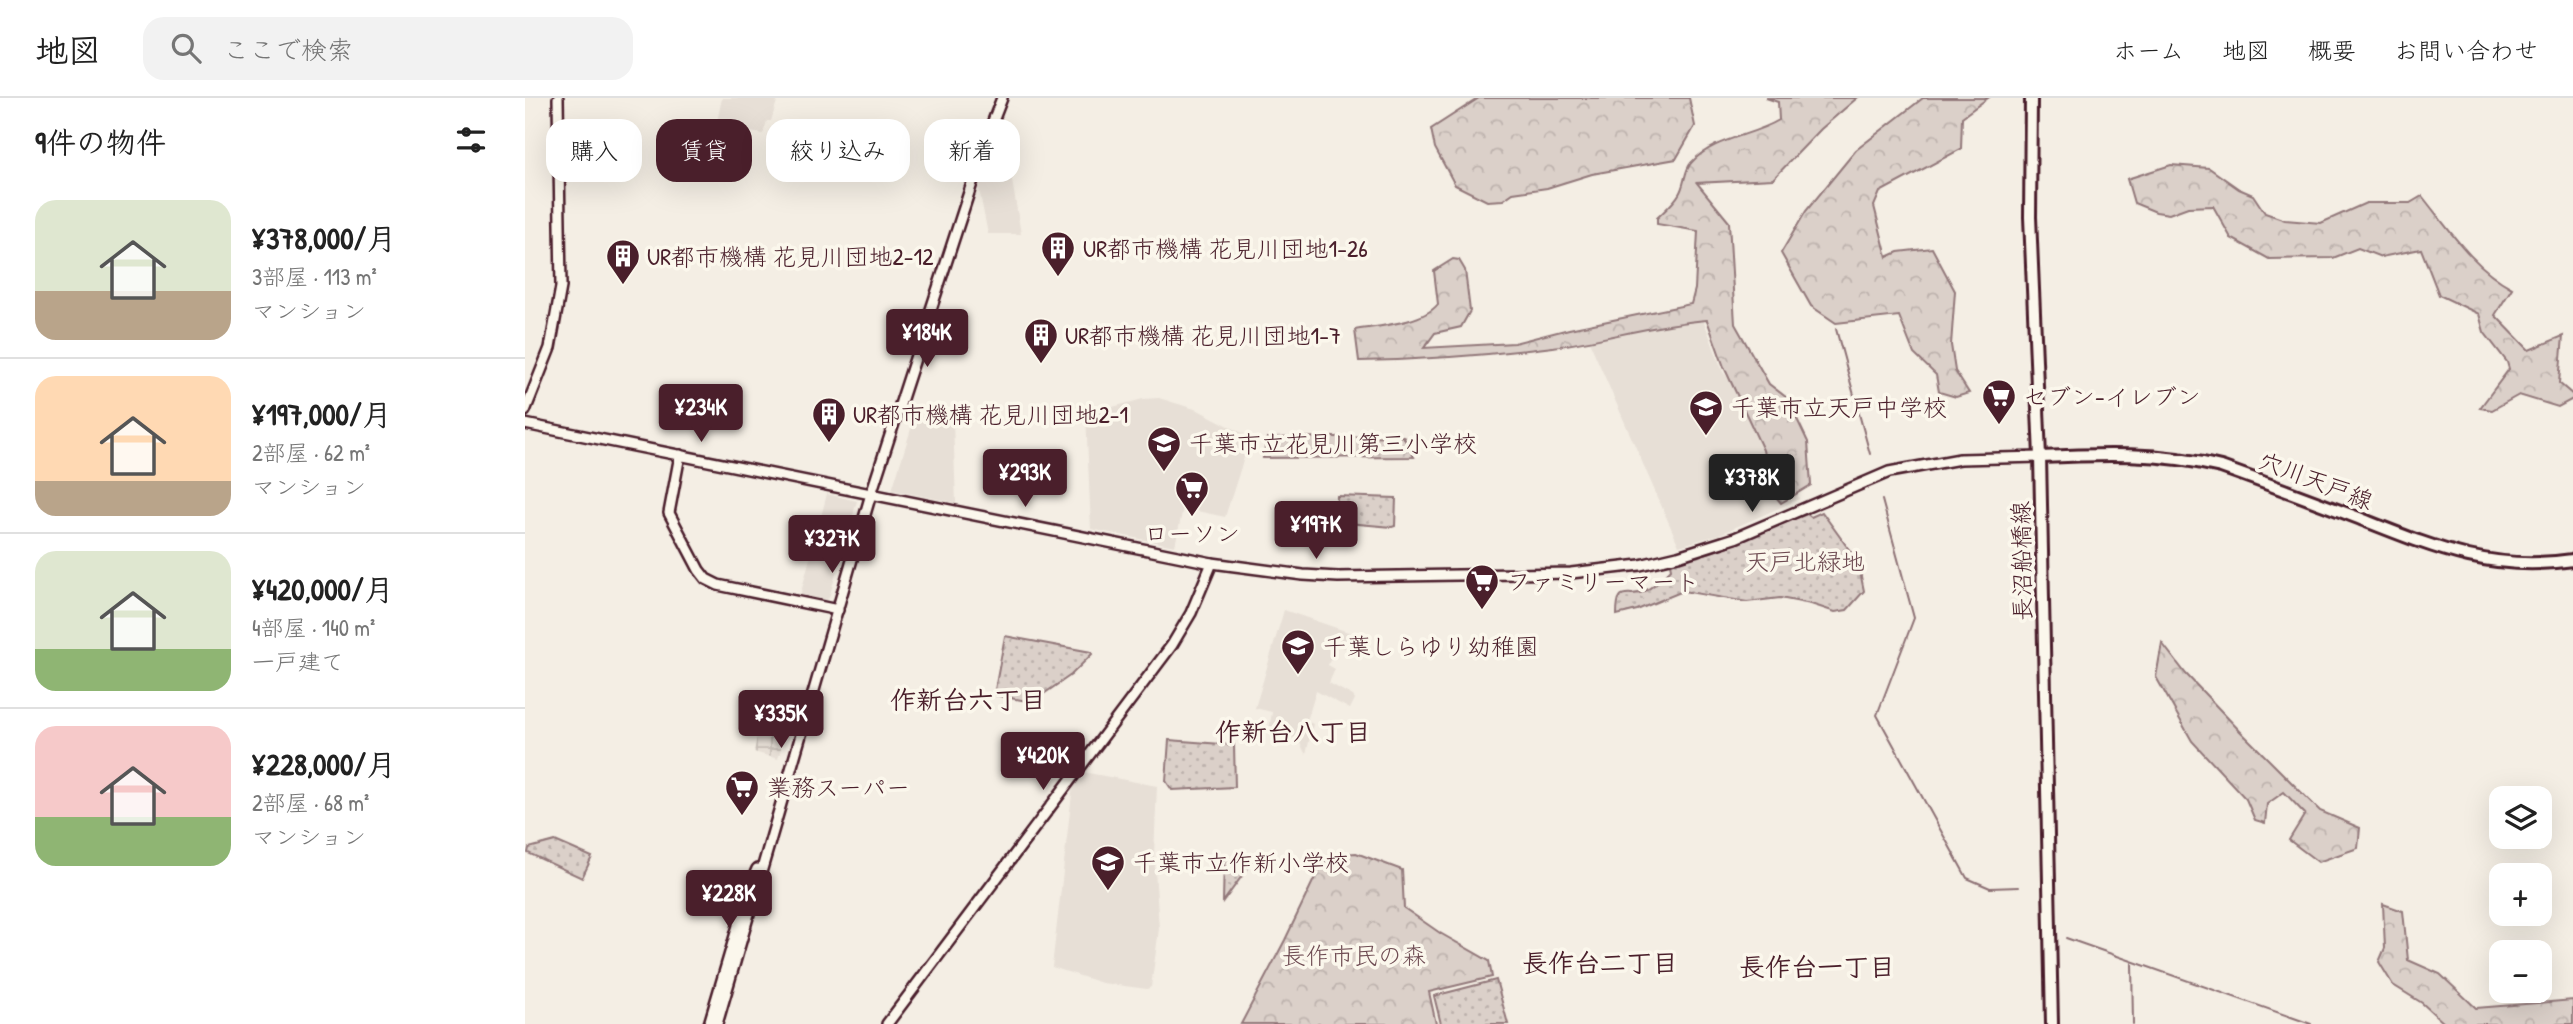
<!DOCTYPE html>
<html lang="ja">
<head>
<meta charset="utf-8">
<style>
	:root { --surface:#fff; --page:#f2f2f2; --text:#222; --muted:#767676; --line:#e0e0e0; --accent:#4a1f2b }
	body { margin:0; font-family:"Patrick Hand","Klee One",sans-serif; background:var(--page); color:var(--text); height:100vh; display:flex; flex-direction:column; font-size:26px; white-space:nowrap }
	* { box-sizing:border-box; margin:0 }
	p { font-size:23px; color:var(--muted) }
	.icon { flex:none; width:38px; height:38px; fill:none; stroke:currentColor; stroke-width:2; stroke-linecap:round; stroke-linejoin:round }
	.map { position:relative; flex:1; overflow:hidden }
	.sheet { display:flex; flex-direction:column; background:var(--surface); width:525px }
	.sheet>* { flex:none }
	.hud { position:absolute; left:21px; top:21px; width:665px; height:63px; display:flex; gap:14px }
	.controls { position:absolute; left:1964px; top:688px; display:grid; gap:14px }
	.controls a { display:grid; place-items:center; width:63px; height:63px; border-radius:14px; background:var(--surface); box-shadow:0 7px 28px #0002; font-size:35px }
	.price { position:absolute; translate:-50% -60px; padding:0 16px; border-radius:7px; background:var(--accent); color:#fff; font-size:23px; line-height:46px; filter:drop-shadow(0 2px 4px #0008) }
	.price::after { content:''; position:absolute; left:50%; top:42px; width:21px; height:16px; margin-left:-10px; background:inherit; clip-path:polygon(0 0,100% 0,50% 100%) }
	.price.current { background:#222; color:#fff }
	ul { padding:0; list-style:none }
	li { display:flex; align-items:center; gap:21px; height:175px; padding:0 35px }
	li+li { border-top:2px solid var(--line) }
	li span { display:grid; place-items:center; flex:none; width:196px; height:140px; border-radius:21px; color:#555 }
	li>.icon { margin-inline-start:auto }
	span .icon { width:84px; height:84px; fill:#fffc; stroke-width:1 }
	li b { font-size:30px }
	h2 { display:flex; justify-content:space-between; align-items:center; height:84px; padding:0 35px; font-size:30px }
	.tag { padding:0 24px; border-radius:21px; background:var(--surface); box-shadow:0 7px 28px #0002; font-size:24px; line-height:63px }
	.tag.current { background:var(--accent); color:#fff }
	header { display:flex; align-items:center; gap:42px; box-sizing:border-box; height:98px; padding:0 35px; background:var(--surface); border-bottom:2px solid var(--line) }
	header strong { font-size:33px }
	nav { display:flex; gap:38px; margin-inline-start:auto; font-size:24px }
	.search { width:490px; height:63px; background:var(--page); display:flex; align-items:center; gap:18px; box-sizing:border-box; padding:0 24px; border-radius:21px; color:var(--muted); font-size:26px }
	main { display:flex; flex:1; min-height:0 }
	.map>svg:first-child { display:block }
</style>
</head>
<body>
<header>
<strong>地図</strong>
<div class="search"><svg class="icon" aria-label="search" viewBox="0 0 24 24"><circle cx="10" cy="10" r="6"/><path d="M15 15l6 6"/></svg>ここで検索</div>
<nav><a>ホーム</a><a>地図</a><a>概要</a><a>お問い合わせ</a></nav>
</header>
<main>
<section class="sheet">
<h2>9件の物件<svg class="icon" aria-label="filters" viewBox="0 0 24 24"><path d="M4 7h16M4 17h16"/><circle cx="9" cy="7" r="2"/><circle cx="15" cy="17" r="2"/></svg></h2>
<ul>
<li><span style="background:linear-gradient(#dfe7d0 65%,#b9a48a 0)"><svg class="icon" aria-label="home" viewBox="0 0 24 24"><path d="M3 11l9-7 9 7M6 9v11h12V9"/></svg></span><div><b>¥378,000/月</b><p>3部屋 · 113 m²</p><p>マンション</p></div></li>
<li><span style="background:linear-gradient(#ffd9b3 75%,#b9a48a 0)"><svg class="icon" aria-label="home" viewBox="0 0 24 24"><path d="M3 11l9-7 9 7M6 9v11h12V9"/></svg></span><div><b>¥197,000/月</b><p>2部屋 · 62 m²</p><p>マンション</p></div></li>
<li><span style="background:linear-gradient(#dfe7d0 70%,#8fb573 0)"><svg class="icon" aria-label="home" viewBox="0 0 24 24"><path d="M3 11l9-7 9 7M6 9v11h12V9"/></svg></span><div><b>¥420,000/月</b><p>4部屋 · 140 m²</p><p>一戸建て</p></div></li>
<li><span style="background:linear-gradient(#f6c9c9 65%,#8fb573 0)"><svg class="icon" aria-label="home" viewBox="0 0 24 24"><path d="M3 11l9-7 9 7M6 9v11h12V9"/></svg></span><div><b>¥228,000/月</b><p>2部屋 · 68 m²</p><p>マンション</p></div></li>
</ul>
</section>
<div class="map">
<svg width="2048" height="926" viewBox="0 0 2048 926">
	<defs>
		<pattern id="industrial-grid" width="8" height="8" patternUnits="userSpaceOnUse" patternTransform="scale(1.75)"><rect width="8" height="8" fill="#e7dfd6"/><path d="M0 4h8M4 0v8" fill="none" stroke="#c8bfb8"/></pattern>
		<pattern id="forest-crowns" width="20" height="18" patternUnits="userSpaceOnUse" patternTransform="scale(1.75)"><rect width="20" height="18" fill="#dbd0c9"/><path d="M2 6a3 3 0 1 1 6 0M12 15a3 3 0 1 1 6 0" fill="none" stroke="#bdb2ad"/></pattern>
		<pattern id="park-dots" width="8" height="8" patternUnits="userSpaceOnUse" patternTransform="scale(1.75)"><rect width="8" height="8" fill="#dbd0c9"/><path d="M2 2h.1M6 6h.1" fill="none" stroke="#bdb2ad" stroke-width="1.8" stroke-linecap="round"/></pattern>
	</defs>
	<rect width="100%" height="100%" fill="#f4eee4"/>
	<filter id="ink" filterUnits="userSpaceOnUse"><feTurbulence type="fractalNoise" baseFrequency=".0143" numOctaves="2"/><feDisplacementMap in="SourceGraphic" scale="14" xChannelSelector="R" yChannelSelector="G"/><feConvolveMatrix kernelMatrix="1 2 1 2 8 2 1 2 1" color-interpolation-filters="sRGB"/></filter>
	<g filter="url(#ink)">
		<g fill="#e7dfd6">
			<polygon points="197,0 253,0 246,23 242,23 238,36 191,29"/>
			<polygon points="475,22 478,29 496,136 463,136 453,86"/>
			<polygon points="1177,218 1198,274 1259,347 1274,401 1193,437 1154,448 1061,236"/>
			<polygon points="634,300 673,312 723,338 725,341 700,419 658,410 650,448 566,431 561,316 618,301"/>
			<polygon points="390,318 428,324 431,405 367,392"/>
			<polygon points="302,396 332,403 304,500 299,503 275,498"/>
			<polygon points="759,512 826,535 821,550 811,547 803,567 810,571 804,585 828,598 830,601 825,611 791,593 782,623 788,626 781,657 773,641 744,632 747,614 730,610"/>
			<polygon points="558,674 632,688 629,757 634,831 626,889 622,891 577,885 527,869 548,687"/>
		</g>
		<polygon fill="url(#industrial-grid)" points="239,604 267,613 253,661 229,654"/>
		<g fill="url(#forest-crowns)" stroke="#92787a" stroke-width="2">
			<polygon points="954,0 1164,0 1170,28 1151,61 1067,76 1022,90 988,95 978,102 962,103 930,87 910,50 906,31"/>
			<path d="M1241,0H1332L1296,31L1248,81L1172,85L1204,124L1210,226L1244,286L1262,300L1283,344L1286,387L1256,405L1246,393L1238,352L1199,269L1182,222C1130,226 1080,242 1028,249C964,257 898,262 834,263L830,232C854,228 898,225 913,206L909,173L928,161L934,162L940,172L945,213L936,229L910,235L899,250L989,245L1044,231L1166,206L1170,191L1173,133L1132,126V120C1139,113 1149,105 1154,96C1160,87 1159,73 1166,65C1189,39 1226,39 1254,22L1253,4Z"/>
			<polygon points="1398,0 1463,0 1437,19 1436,51 1355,94 1349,108 1362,159 1373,154 1407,150 1430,193 1426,247 1430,273 1444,295 1431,299 1414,294 1411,277 1389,256 1374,218 1311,225 1286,208 1256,155 1281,113 1331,52"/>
			<path d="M1646,67L1684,70L1714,91L1728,97L1740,115L1760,122L1796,125L1841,105H1885L1897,98C1925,133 1948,169 1987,190L1970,217L2004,252L2038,238L2034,285L2048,297V301L2033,309L1994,297L1967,312L1955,310L1984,271L1982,264L1959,234L1954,216L1914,197L1896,151L1856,159L1833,150L1808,160L1744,161L1706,140L1688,108L1663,109L1644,116L1631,114L1609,105L1602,81Z"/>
			<polygon points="878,338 889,359 738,360 742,340"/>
			<polygon points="1637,545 1661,576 1715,633 1795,713 1835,730 1833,750 1793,764 1764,742 1780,716 1759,694 1742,706 1740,725 1730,722 1721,701 1667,643 1631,579"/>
			<polygon points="831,755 877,772 879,810 915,835 964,863 967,879 904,894 911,926 716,926 760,842 792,775 805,757"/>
			<polygon points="1858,806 1878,813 1883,862 1915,876 1951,910 2048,902 2048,926 1920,926 1897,905 1868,887 1854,864 1860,850"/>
		</g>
		<g fill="url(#park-dots)" stroke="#92787a" stroke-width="2">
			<polygon points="812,398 871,400 870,428 867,429 811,424"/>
			<path d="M1297,414L1333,464L1339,493L1322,512L1310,514L1286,506L1255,500L1222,504L1158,493L1112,512L1092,517C1092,484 1103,502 1120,493C1131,487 1138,479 1146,471L1145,466L1186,454L1282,416L1286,419Z"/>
			<polygon points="480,538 566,554 567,556 546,577 507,604 469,597"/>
			<polygon points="644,642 709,647 710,689 647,692 641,683"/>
			<polygon points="30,743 67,759 57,780 3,755 4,750"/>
			<polygon points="699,761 726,761 727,764 698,804"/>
			<polygon points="971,882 983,926 916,926 909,898"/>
		</g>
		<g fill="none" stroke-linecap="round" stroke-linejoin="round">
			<g stroke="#8d7174" stroke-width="2">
				<polyline points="1311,231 1345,356"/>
				<polyline points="1357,402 1389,520 1352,617 1442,780 1465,790 1494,789"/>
				<polyline points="1541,840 1786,926"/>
				<polyline points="1607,865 1608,926"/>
			</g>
			<g stroke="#4a1f2b" stroke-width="14">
				<g id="minor">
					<polyline points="0,313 25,250 36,189 33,0"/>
					<polyline points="0,326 687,465 778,477 813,479 1046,475 1115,467 1153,458 1210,440 1364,374 1435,361 1515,359"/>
					<polyline points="155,357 144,415 174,472 181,481 193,487 313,512"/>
					<polyline points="184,926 225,787 232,771"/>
					<polyline points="192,926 346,396 463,36 477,0"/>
					<polyline points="362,926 647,547 666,515 687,465"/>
				</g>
			</g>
			<g stroke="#4a1f2b" stroke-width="16">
				<g id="major">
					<polyline points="1506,0 1505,119 1515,359 1527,926"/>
					<path d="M1515,359C1577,356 1635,354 1696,369C1741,385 1786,402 1831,419C1905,448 1965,475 2048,462"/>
				</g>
			</g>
			<use href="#minor" stroke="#fbf7ec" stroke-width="9"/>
			<use href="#major" stroke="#fbf7ec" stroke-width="10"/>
		</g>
	</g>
	<defs>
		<g id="building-pin" transform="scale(1.75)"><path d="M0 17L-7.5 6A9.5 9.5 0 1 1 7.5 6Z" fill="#4a1f2b" stroke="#fbf7ec"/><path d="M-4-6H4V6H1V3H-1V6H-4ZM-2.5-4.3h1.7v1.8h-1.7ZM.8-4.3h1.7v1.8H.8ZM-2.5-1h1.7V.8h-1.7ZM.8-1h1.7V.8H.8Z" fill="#fff"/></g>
		<g id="supermarket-pin" transform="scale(1.75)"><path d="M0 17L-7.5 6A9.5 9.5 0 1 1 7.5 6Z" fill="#4a1f2b" stroke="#fbf7ec"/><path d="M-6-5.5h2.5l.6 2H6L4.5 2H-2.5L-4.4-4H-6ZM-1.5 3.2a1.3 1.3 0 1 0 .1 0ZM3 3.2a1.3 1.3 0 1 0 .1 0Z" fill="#fff"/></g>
		<g id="school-pin" transform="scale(1.75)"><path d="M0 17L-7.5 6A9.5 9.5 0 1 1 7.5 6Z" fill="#4a1f2b" stroke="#fbf7ec"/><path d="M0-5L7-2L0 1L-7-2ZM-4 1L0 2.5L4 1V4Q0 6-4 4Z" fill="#fff"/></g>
	</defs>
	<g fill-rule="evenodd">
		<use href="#building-pin" x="533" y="150"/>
		<use href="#building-pin" x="98" y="158"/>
		<use href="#building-pin" x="516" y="237"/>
		<use href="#supermarket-pin" x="1474" y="298"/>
		<use href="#school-pin" x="1181" y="309"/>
		<use href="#building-pin" x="304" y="316"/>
		<use href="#school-pin" x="639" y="345"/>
		<use href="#supermarket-pin" x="667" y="390"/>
		<use href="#supermarket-pin" x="957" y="483"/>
		<use href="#school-pin" x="773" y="548"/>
		<use href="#supermarket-pin" x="217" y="689"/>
		<use href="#school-pin" x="583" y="764"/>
	</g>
	<g text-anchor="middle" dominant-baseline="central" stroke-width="7" stroke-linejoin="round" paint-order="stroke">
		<g font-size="24" fill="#4a1f2b" stroke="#fbf7ec" text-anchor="start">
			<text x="558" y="150">UR都市機構 花見川団地1-26</text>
			<text x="122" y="158">UR都市機構 花見川団地2-12</text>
			<text x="540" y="237">UR都市機構 花見川団地1-7</text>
			<text x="1498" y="298">セブン-イレブン</text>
			<text x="1206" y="309">千葉市立天戸中学校</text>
			<text x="328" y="316">UR都市機構 花見川団地2-1</text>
			<text x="664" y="345">千葉市立花見川第三小学校</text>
			<text x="667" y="435" text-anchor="middle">ローソン</text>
			<text x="982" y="483">ファミリーマート</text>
			<text x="798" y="548">千葉しらゆり幼稚園</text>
			<text x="242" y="689">業務スーパー</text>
			<text x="608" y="764">千葉市立作新小学校</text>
		</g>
		<g font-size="24" fill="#4a1f2b" stroke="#fbf7ec">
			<text transform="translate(1791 382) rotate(21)">穴川天戸線</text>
			<text transform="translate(1496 463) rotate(-91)">長沼船橋線</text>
		</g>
		<g font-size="24" fill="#6e4b52" stroke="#fbf7ec">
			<text x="1280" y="463">天戸北緑地</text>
			<text x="829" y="857">長作市民の森</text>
		</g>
		<g font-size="26" font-weight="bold" fill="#4a1f2b" stroke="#fbf7ec">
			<text x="443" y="601">作新台六丁目</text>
			<text x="768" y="633">作新台八丁目</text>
			<text x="1075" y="864">長作台二丁目</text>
			<text x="1292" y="868">長作台一丁目</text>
		</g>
	</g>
</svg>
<div class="controls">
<a><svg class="icon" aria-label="layers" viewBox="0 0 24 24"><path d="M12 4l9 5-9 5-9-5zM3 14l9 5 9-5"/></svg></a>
<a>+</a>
<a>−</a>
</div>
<b class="price" style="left:402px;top:271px">¥184K</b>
<b class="price" style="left:176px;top:346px">¥234K</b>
<b class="price" style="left:500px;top:411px">¥293K</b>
<b class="price current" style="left:1227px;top:416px">¥378K</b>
<b class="price" style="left:791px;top:463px">¥197K</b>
<b class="price" style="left:307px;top:477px">¥327K</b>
<b class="price" style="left:256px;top:652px">¥335K</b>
<b class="price" style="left:518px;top:694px">¥420K</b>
<b class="price" style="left:204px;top:832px">¥228K</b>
<div class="hud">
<a class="tag">購入</a>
<a class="tag current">賃貸</a>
<a class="tag">絞り込み</a>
<a class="tag">新着</a>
</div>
</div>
</main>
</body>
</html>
